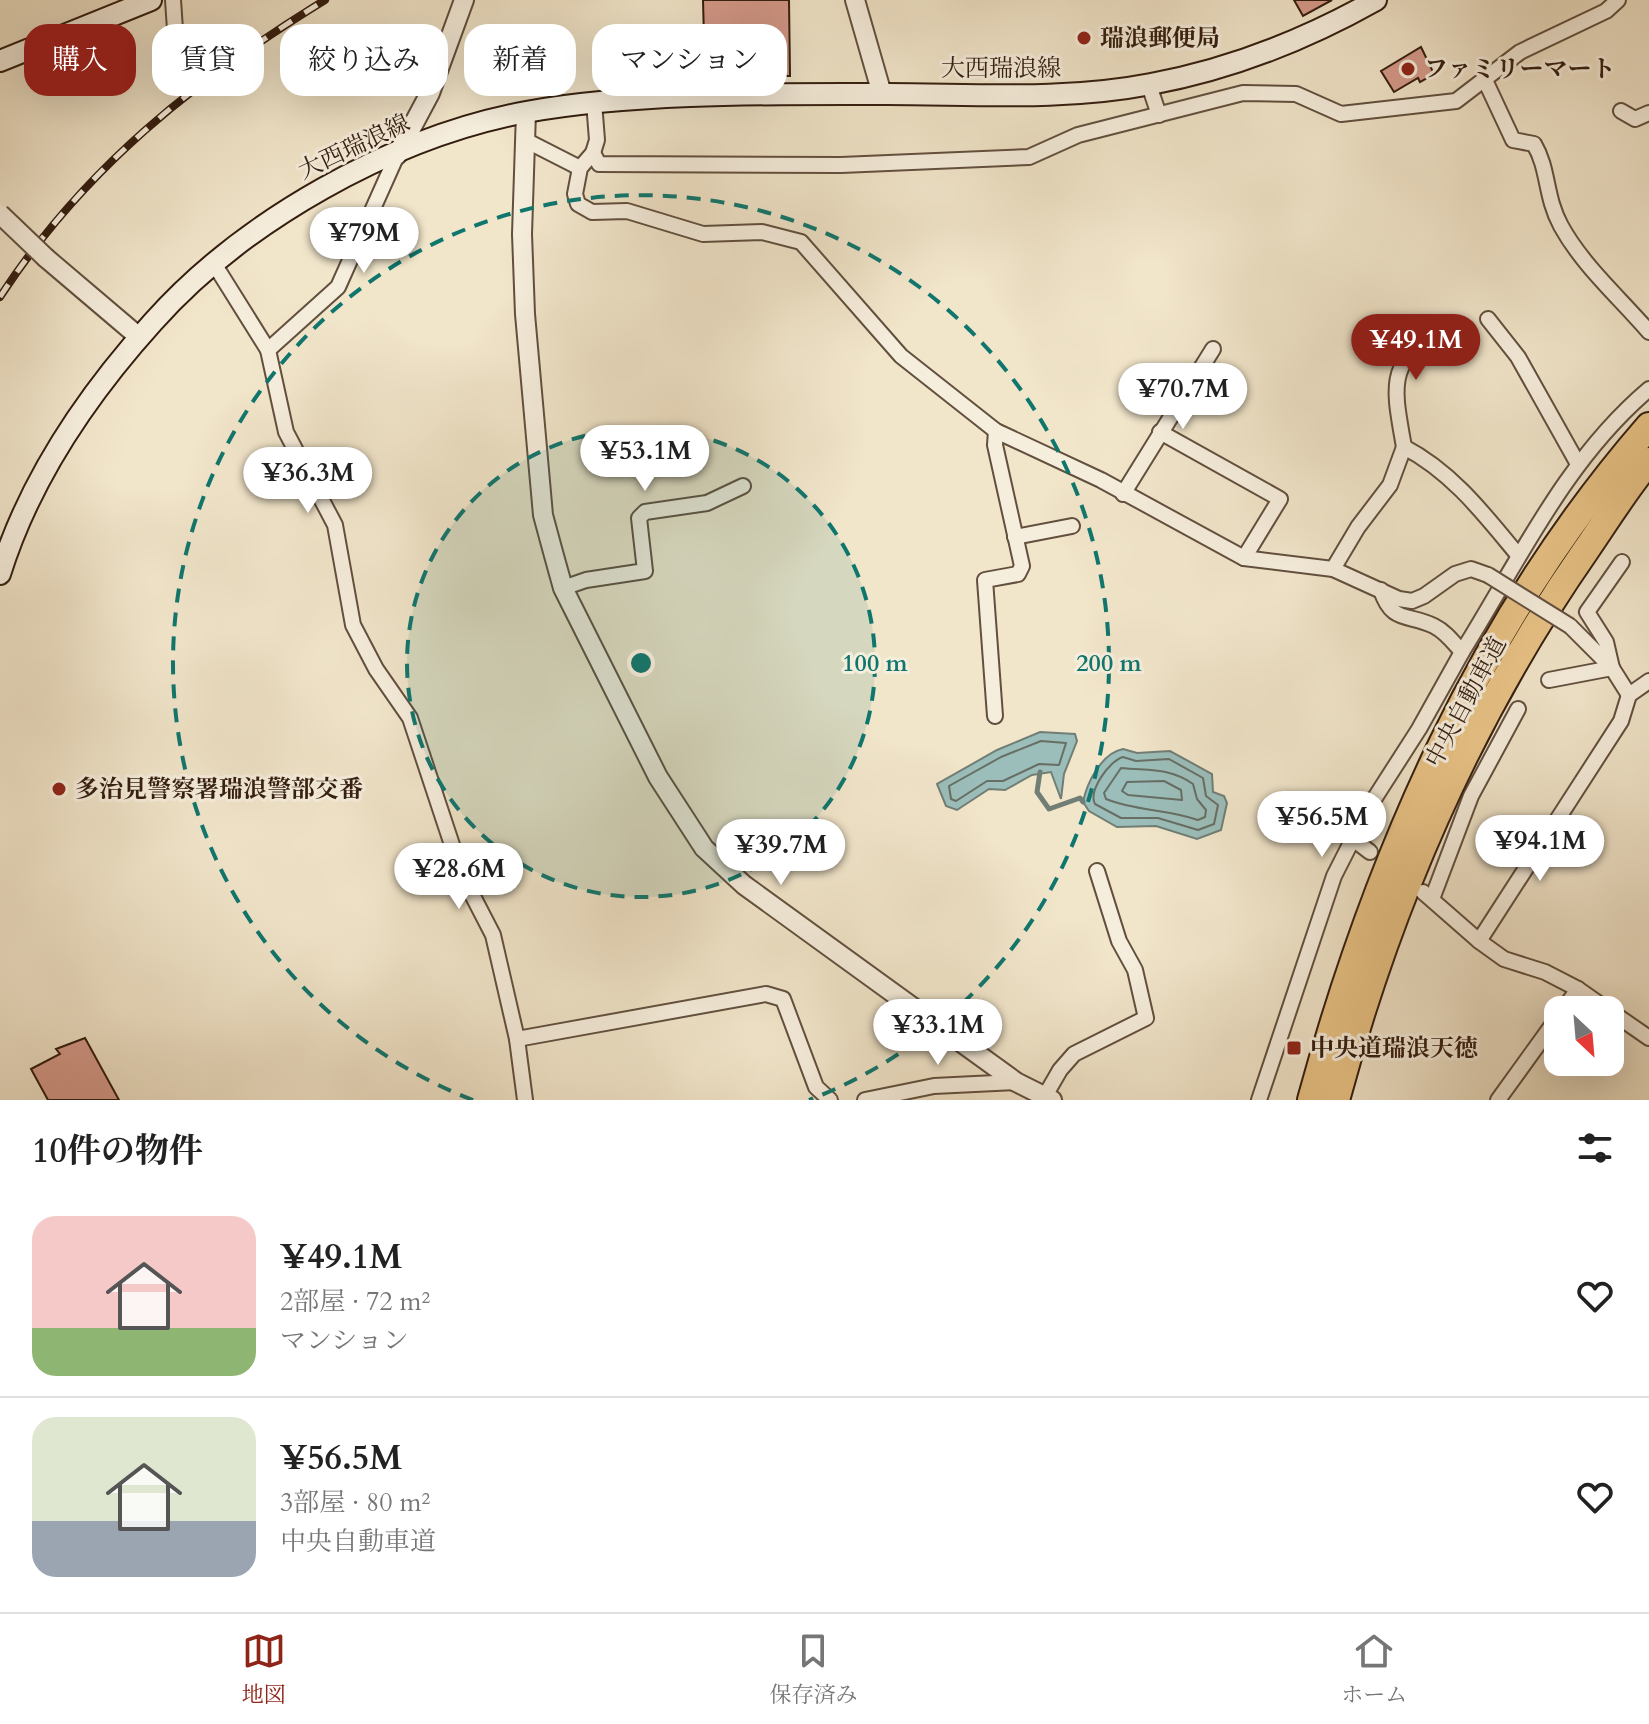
<!DOCTYPE html>
<html lang="ja">
<head>
<meta charset="utf-8">
<style>
	:root { --surface:#fff; --page:#f2f2f2; --text:#222; --muted:#767676; --line:#e0e0e0; --accent:#8f2418 }
	body { margin:0; font-family:Cardo,"Noto Serif JP",serif; background:var(--page); color:var(--text); height:100vh; display:flex; flex-direction:column; font-size:30px; white-space:nowrap }
	* { box-sizing:border-box; margin:0 }
	p { font-size:26px; color:var(--muted) }
	.icon { flex:none; width:44px; height:44px; fill:none; stroke:currentColor; stroke-width:2; stroke-linecap:round; stroke-linejoin:round }
	.map { position:relative; height:1100px; overflow:hidden }
	.sheet { display:flex; flex-direction:column; background:var(--surface); flex:1 }
	.sheet>* { flex:none }
	.top-card { position:absolute; left:24px; top:24px; width:800px; height:72px; display:flex; gap:16px }
	.needle { width:52px; rotate:154deg }
	.controls { position:absolute; left:1544px; top:996px; display:grid; gap:16px }
	.controls a { display:grid; place-items:center; width:80px; height:80px; border-radius:16px; background:var(--surface); box-shadow:0 8px 32px #0002; font-size:40px }
	.price { position:absolute; translate:-50% -68px; padding:0 18px; border-radius:28px; background:#fff; color:#222; font-size:26px; line-height:52px; filter:drop-shadow(0 2px 4px #0008) }
	.price::after { content:''; position:absolute; left:50%; top:48px; width:24px; height:18px; margin-left:-12px; background:inherit; clip-path:polygon(0 0,100% 0,50% 100%) }
	.price.current { background:var(--accent); color:#fff }
	ul { padding:0; list-style:none }
	li { display:flex; align-items:center; gap:24px; height:200px; padding:0 32px }
	li+li { border-top:2px solid var(--line) }
	li span { display:grid; place-items:center; flex:none; width:224px; height:160px; border-radius:24px; color:#555 }
	li>.icon { margin-inline-start:auto }
	span .icon { width:96px; height:96px; fill:#fffc; stroke-width:1 }
	li b { font-size:34px }
	h2 { display:flex; justify-content:space-between; align-items:center; height:96px; padding:0 32px; font-size:34px }
	.tag { padding:0 28px; border-radius:24px; background:var(--surface); box-shadow:0 8px 32px #0002; font-size:28px; line-height:72px }
	.tag.current { background:var(--accent); color:#fff }
	.menu { display:flex; justify-content:space-around; align-items:center; height:112px; border-top:2px solid var(--line); background:var(--surface); font-size:22px; color:var(--muted) }
	.menu a { display:grid; justify-items:center; gap:4px }
	.menu .current { color:var(--accent) }
	.map>svg:first-child { display:block }
</style>
</head>
<body>
<div class="map">
<svg width="1649" height="1100" viewBox="0 0 1649 1100">
	<rect width="100%" height="100%" fill="#f1e5ca"/>
	<filter id="stains"><feTurbulence type="fractalNoise" baseFrequency=".0025" numOctaves="4"/><feColorMatrix values="0 0 0 0 .2 0 0 0 0 .09 0 0 0 0 .02 0 0 0 .5 -.17"/></filter>
	<radialGradient id="worn" r=".72"><stop offset=".6" stop-color="#630" stop-opacity="0"/><stop offset="1" stop-color="#630" stop-opacity=".3"/></radialGradient>
	<g fill="#9bbeba" stroke="#717e76" stroke-width="2">
		<polygon points="1040,732 1075,734 1077,741 1064,774 1061,799 1051,772 1032,775 1005,790 989,789 957,810 946,806 937,784 997,750"/>
		<path d="M1123,749L1137,753L1170,751L1212,774L1213,792L1224,796L1227,803L1221,830L1197,839L1156,826L1117,827L1089,811L1083,802C1087,782 1102,753 1123,749Z"/>
	</g>
	<g fill="none" stroke-linecap="round" stroke-linejoin="round">
		<g stroke="#676e64" stroke-width="2">
			<polygon points="1041,741 1066,743 1059,765 1039,764 1003,781 987,781 956,801 951,799 949,786 1001,757"/>
			<path d="M1123,757L1136,761L1169,759L1203,778L1206,796L1218,805L1214,824L1198,830L1158,818H1121L1095,804C1088,791 1109,761 1123,757Z"/>
			<path d="M1121,768C1148,771 1169,767 1193,784L1197,799L1206,810L1205,817L1198,820C1167,809 1135,811 1106,799L1104,793Z"/>
			<polygon points="1164,781 1181,790 1182,800 1128,795 1122,791 1127,782"/>
		</g>
		<polyline stroke="#717e76" stroke-width="5" points="1040,772 1037,792 1049,809 1080,798 1083,802"/>
	</g>
	<g fill="#d59a8b" stroke="#331d0f" stroke-width="2">
		<polygon points="703,0 789,0 790,76 705,76"/>
		<polygon points="1294,0 1332,0 1303,16"/>
		<polygon points="1421,47 1434,74 1420,82 1418,78 1394,92 1381,71"/>
		<polygon points="85,1038 119,1100 48,1100 31,1069 60,1054 56,1049"/>
	</g>
	<g fill="none" stroke-linecap="round" stroke-linejoin="round">
		<g stroke="#624f3e" stroke-width="18">
			<g id="minor">
				<polyline points="173,0 177,59"/>
				<path d="M1484,78L1513,140L1534,144C1549,169 1545,197 1561,226C1583,266 1620,298 1649,332"/>
				<polyline points="1149,85 1159,115"/>
				<polyline points="1621,111 1635,119 1649,113"/>
				<polyline points="527,141 580,168"/>
				<polyline points="593,153 597,140 594,102"/>
				<polyline points="213,262 268,350 286,432 335,525 353,625 376,669 410,718 462,875 493,935 517,1039 525,1100"/>
				<polyline points="1488,319 1518,357 1578,464"/>
				<polyline points="268,350 338,287 397,155"/>
				<polyline points="1160,432 1280,499 1244,558"/>
				<path d="M1404,447C1392,380 1387,362 1449,323"/>
				<polyline points="1123,494 1213,349"/>
				<polyline points="1015,537 1072,526"/>
				<path d="M1333,569L1358,527L1390,485L1404,447C1452,472 1484,514 1518,555"/>
				<polyline points="1488,575 1471,569 1455,574 1424,596 1412,601 1399,599 1333,569 1244,558 1101,480 996,431 901,356 801,242 762,232 703,234 627,211 592,212 578,204 575,194 580,168 593,153 599,164 841,165 1029,157 1078,135 1243,93 1296,94 1341,114 1456,101 1520,52 1606,11 1618,0"/>
				<polyline points="563,588 586,580 645,571 639,518 645,512 707,503 743,486"/>
				<path d="M1381,590C1392,624 1408,613 1434,626C1446,632 1453,642 1462,652C1519,561 1565,460 1649,389"/>
				<polyline points="1570,626 1612,668 1629,695"/>
				<polyline points="1549,680 1612,668 1606,642 1587,612 1622,562"/>
				<polyline points="995,716 985,580 1018,574 1022,566 995,445 996,431"/>
				<polyline points="1353,839 1370,852"/>
				<polyline points="1423,892 1479,941"/>
				<polyline points="1432,899 1471,796 1518,709"/>
				<polyline points="1578,989 1608,1010"/>
				<polyline points="1563,1010 1578,989 1545,972 1504,959 1479,941 1621,721 1629,695 1649,681"/>
				<polyline points="1610,1011 1649,1038"/>
				<polyline points="517,1039 766,994 783,999 816,1087 830,1100"/>
				<polyline points="1045,1096 1060,1070 1074,1054 1146,1018 1135,970 1119,941 1097,871"/>
				<polyline points="865,1100 934,1086 1016,1082"/>
				<polyline points="1259,1100 1334,876 1369,807 1419,729 1462,652"/>
				<polyline points="1498,1100 1558,1017"/>
			</g>
		</g>
		<g stroke="#624f3e" stroke-width="22">
			<g id="tertiary">
				<polyline points="855,0 882,94"/>
				<polyline points="526,112 522,234 525,314 543,515 553,552 563,588 658,777 704,848 744,885 1016,1082 1052,1100"/>
				<polyline points="397,155 430,93 464,0"/>
				<polyline points="46,258 139,337"/>
			</g>
		</g>
		<g stroke="#331d0f" stroke-width="24">
			<g id="secondary">
				<polyline points="0,61 151,0"/>
				<path d="M0,574C29,481 88,394 153,322C243,221 392,137 526,112C637,92 772,94 887,94C975,94 1064,101 1151,84C1232,69 1305,40 1376,0"/>
			</g>
		</g>
		<g stroke="#331d0f" stroke-width="30">
			<g id="motorway">
				<path d="M1311,1100C1378,856 1481,619 1649,426"/>
				<path d="M1336,1100C1389,903 1469,718 1586,550C1606,521 1626,488 1649,461"/>
			</g>
		</g>
		<use href="#minor" stroke="#f6eedd" stroke-width="14"/>
		<use href="#tertiary" stroke="#f6eedd" stroke-width="18"/>
		<use href="#secondary" stroke="#f6eedd" stroke-width="20"/>
		<use href="#motorway" stroke="#e8c285" stroke-width="26"/>
		<g stroke="#331d0f" stroke-width="8">
			<path id="rail" d="M0,297C84,168 195,80 325,0"/>
		</g>
		<use href="#rail" stroke="#f6eedd" stroke-width="5" stroke-dasharray="15" stroke-linecap="butt"/>
		<g stroke="#624f3e" stroke-width="18" stroke-linecap="butt">
			<polyline id="minor-bridge" points="1488,575 1570,626"/>
		</g>
		<g stroke="#624f3e" stroke-width="22" stroke-linecap="butt">
			<polyline id="tertiary-bridge" points="0,214 46,258"/>
		</g>
		<use href="#minor-bridge" stroke="#f6eedd" stroke-width="14"/>
		<use href="#tertiary-bridge" stroke="#f6eedd" stroke-width="18"/>
	</g>
	<circle cx="641" cy="663" r="234" fill="#0f766e" fill-opacity=".12"/>
	<g fill="none" stroke="#0f766e" stroke-width="4" stroke-dasharray="14 10">
		<circle cx="641" cy="663" r="234"/>
		<path d="M473 1100A468 468 0 1 1 809 1100"/>
	</g>
	<g fill="#8f2418" stroke="#f6eedd" stroke-width="3">
		<circle cx="1084" cy="38" r="8"/>
		<circle cx="1408" cy="69" r="8"/>
		<circle cx="59" cy="789" r="8"/>
		<rect x="1286" y="1040" width="16" height="16" rx="4"/>
	</g>
	<g text-anchor="middle" dominant-baseline="central" stroke-width="6" stroke-linejoin="round" paint-order="stroke">
		<g font-size="24" font-weight="bold" fill="#331d0f" stroke="#f6eedd" text-anchor="start">
			<text x="1100" y="38">瑞浪郵便局</text>
			<text x="1424" y="69">ファミリーマート</text>
			<text x="75" y="789">多治見警察署瑞浪警部交番</text>
			<text x="1310" y="1048">中央道瑞浪天徳</text>
		</g>
		<g font-size="24" fill="#331d0f" stroke="#f6eedd">
			<text x="1001" y="68">大西瑞浪線</text>
			<text transform="translate(354 147) rotate(-25)">大西瑞浪線</text>
			<text transform="translate(1466 702) rotate(-62)">中央自動車道</text>
		</g>
	</g>
	<circle cx="641" cy="663" r="12" fill="#0f766e" stroke="#f6eedd" stroke-width="4"/>
	<g font-size="24" text-anchor="middle" font-weight="bold" fill="#0f766e" stroke="#f6eedd" stroke-width="6" stroke-linejoin="round" paint-order="stroke">
		<text x="875" y="671">100 m</text>
		<text x="1109" y="671">200 m</text>
	</g>
	<rect width="100%" height="100%" filter="url(#stains)"/>
	<rect width="100%" height="100%" fill="url(#worn)"/>
</svg>
<div class="controls">
<a><svg class="needle" viewBox="-14 -14 28 28"><path d="M0-13l5 13h-10z" fill="#e53935"/><path d="M0 13l5-13h-10z" fill="#767676"/></svg></a>
</div>
<b class="price" style="left:364px;top:275px">¥79M</b>
<b class="price current" style="left:1416px;top:382px">¥49.1M</b>
<b class="price" style="left:1183px;top:431px">¥70.7M</b>
<b class="price" style="left:645px;top:493px">¥53.1M</b>
<b class="price" style="left:308px;top:515px">¥36.3M</b>
<b class="price" style="left:1322px;top:859px">¥56.5M</b>
<b class="price" style="left:1540px;top:883px">¥94.1M</b>
<b class="price" style="left:781px;top:887px">¥39.7M</b>
<b class="price" style="left:459px;top:911px">¥28.6M</b>
<b class="price" style="left:938px;top:1067px">¥33.1M</b>
<div class="top-card">
<a class="tag current">購入</a>
<a class="tag">賃貸</a>
<a class="tag">絞り込み</a>
<a class="tag">新着</a>
<a class="tag">マンション</a>
</div>
</div>
<section class="sheet">
<h2>10件の物件<svg class="icon" aria-label="filters" viewBox="0 0 24 24"><path d="M4 7h16M4 17h16"/><circle cx="9" cy="7" r="2"/><circle cx="15" cy="17" r="2"/></svg></h2>
<ul>
<li><span style="background:linear-gradient(#f6c9c9 70%,#8fb573 0)"><svg class="icon" aria-label="home" viewBox="0 0 24 24"><path d="M3 11l9-7 9 7M6 9v11h12V9"/></svg></span><div><b>¥49.1M</b><p>2部屋 · 72 m²</p><p>マンション</p></div><svg class="icon" aria-label="heart" viewBox="0 0 24 24"><path d="M12 20l-8-8c-3-5 5-10 8-4 3-6 11-1 8 4z"/></svg></li>
<li><span style="background:linear-gradient(#dfe7d0 65%,#9aa5b1 0)"><svg class="icon" aria-label="home" viewBox="0 0 24 24"><path d="M3 11l9-7 9 7M6 9v11h12V9"/></svg></span><div><b>¥56.5M</b><p>3部屋 · 80 m²</p><p>中央自動車道</p></div><svg class="icon" aria-label="heart" viewBox="0 0 24 24"><path d="M12 20l-8-8c-3-5 5-10 8-4 3-6 11-1 8 4z"/></svg></li>
</ul>
</section>
<nav class="menu">
<a class="current"><svg class="icon" aria-label="map" viewBox="0 0 24 24"><path d="M3 6l6-2 6 2 6-2v14l-6 2-6-2-6 2zM9 4v14M15 6v14"/></svg>地図</a>
<a><svg class="icon" aria-label="saved" viewBox="0 0 24 24"><path d="M7 4h10v16l-5-4-5 4z"/></svg>保存済み</a>
<a><svg class="icon" aria-label="home" viewBox="0 0 24 24"><path d="M3 11l9-7 9 7M6 9v11h12V9"/></svg>ホーム</a>
</nav>
</body>
</html>
